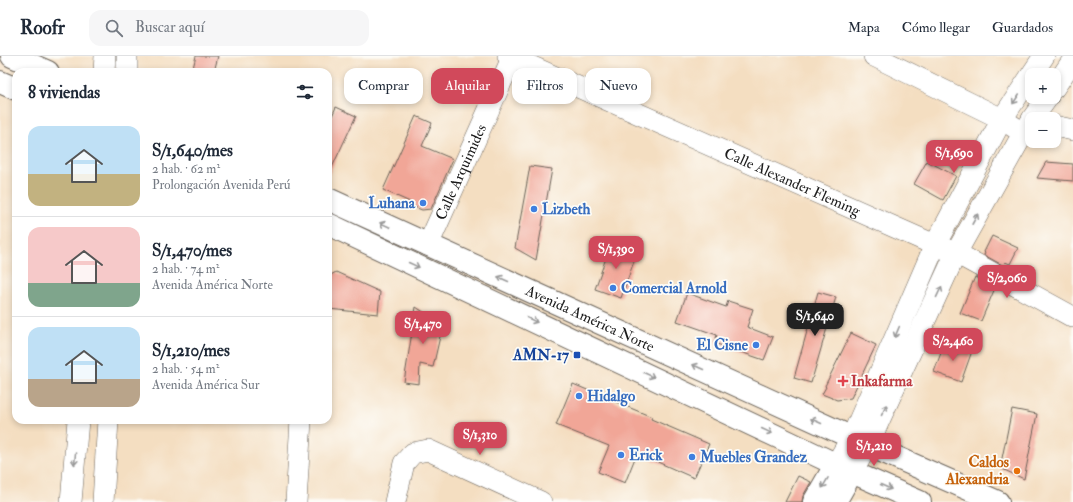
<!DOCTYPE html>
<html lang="es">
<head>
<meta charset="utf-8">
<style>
	:root { --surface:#fff; --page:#f6f6f7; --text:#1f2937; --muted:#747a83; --line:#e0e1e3; --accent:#d1495b }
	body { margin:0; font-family:"IM FELL Double Pica",serif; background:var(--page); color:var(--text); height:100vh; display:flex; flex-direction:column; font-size:15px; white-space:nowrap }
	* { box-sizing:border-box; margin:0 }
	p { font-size:13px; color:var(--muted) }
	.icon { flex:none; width:22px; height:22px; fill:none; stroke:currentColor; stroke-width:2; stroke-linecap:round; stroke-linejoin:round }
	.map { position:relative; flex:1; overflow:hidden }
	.panel { position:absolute; left:12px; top:12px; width:320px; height:356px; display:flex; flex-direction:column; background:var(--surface); border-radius:12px; box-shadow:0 2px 6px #0003 }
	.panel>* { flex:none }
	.guide { position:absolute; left:344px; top:12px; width:380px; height:36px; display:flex; gap:8px }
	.buttons { position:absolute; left:1025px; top:12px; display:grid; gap:8px }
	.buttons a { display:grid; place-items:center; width:36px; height:36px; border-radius:8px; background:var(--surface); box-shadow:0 2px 6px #0003; font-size:20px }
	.price { position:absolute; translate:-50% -34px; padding:0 9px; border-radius:8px; background:var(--accent); color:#fff; font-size:13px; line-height:26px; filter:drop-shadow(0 1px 2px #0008) }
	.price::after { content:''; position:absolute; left:50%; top:24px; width:12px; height:9px; margin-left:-6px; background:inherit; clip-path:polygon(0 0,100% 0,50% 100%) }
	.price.on { background:#222; color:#fff }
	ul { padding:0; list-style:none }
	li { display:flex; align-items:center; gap:12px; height:100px; padding:0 16px }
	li+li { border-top:1px solid var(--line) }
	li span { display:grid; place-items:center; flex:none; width:112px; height:80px; border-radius:12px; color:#555 }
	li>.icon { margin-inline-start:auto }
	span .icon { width:48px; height:48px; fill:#fffc; stroke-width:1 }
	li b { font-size:17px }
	h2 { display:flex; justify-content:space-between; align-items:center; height:48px; padding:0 16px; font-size:17px }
	.chip { padding:0 14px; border-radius:12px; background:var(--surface); box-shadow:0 2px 6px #0003; font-size:14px; line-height:36px }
	.chip.on { background:var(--accent); color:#fff }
	header { display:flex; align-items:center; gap:24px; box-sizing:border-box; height:56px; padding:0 20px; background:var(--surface); border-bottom:1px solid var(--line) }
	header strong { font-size:19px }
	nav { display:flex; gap:22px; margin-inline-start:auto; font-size:14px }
	.search { width:280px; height:36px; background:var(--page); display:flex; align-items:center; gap:10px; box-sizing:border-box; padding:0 14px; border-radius:12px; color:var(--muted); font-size:15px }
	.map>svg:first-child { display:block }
</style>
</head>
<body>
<header>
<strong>Roofr</strong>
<div class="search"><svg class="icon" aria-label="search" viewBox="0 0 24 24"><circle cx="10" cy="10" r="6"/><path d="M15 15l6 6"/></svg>Buscar aquí</div>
<nav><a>Mapa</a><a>Cómo llegar</a><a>Guardados</a></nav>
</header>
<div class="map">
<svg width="1073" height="446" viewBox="0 0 1073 446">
	<rect width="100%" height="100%" fill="#fdfcf7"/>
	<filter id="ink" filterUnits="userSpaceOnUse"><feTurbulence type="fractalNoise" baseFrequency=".025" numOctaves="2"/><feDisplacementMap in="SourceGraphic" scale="8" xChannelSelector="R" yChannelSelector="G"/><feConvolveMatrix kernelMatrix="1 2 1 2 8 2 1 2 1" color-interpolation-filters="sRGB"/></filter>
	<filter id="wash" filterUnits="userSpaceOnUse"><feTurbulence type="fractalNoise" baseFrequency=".012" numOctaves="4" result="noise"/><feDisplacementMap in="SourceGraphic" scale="16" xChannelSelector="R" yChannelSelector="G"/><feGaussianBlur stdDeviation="0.9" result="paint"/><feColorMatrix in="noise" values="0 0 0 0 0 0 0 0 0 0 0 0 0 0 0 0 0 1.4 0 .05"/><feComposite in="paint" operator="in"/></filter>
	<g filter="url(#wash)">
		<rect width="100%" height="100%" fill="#f4dec1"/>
		<g id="blocks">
			<g fill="#f1a697">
				<polygon points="196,0 218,0 214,16 192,16"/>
				<polygon points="336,51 356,60 328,120 328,69"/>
				<polygon points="416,60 432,67 422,90 453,103 431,153 422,154 409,149 410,146 383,134"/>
				<polygon points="927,105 956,120 943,144 914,128"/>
				<polygon points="1046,106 1073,108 1073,125 1037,122"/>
				<polygon points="530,110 552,113 536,204 515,192"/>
				<polygon points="992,180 1018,192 1010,208 1005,206 1004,210 984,199 985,197 984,196"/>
				<polygon points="612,185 638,194 621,242 595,233"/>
				<polygon points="336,216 380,236 378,258 328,253 329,220"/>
				<polygon points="975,221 995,232 981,265 960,257"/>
				<polygon points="818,236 836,241 811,327 794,322"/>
				<polygon points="687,237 726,251 728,245 753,253 747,271 773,281 764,304 714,287 717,279 677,265"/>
				<polygon points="416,251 431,261 444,263 433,311 420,308 419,328 404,326"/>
				<polygon points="851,277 876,289 851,342 837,344 822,338 826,331 825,330"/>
				<polygon points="945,286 972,295 961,326 934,316"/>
				<polygon points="573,328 652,361 651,363 709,388 694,422 637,397 625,427 598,416 609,390 556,369"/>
				<polygon points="1012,353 1037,358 1024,423 1000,412"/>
				<polygon points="798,420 811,426 803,440 802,446 785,446"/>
			</g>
		</g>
	</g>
	<g filter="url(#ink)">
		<use href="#blocks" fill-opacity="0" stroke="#686056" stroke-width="1"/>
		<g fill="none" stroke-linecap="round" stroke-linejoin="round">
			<g stroke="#686056" stroke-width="22">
				<g id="minor">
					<path id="s1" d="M508,0L935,189L956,197L1073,261"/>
					<polyline points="874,0 1002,63 1014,71"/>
					<polyline points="104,16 105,0"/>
					<polyline points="127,16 127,0"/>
					<polyline points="1054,32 1073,4"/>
					<polyline points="1032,63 1048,41"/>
					<polyline points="1054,70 1073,74"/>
					<path id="s2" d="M428,189L513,0"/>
					<polyline points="836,408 852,381 935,189 1002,63 1044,0"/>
					<polyline points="852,416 868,389 956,197 1024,76 1032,64"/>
					<polyline points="71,446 78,364"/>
					<polyline points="103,446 108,364"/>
					<polyline points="296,446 301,364"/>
					<polyline points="395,446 404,407 413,397 428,394 541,446"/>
				</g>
			</g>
			<g stroke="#686056" stroke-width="24">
				<g id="major">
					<polyline points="12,0 48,16"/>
					<polyline points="0,26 16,33"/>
					<path id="s3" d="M328,143L868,389L998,446"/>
					<polyline points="328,168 852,416 920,446"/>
					<polyline points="814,446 836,408"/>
					<polyline points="835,446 852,416"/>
				</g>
			</g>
			<use href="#minor" stroke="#fff" stroke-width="21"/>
			<use href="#major" stroke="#fff" stroke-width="22"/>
		</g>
		<defs><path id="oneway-shaft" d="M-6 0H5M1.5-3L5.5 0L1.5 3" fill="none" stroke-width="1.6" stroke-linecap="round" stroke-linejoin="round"/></defs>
		<g stroke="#999">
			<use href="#oneway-shaft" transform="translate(1016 43) rotate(123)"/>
			<use href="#oneway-shaft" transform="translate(975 163) rotate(-61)"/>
			<use href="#oneway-shaft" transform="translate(385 169) rotate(-155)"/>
			<use href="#oneway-shaft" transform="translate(414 209) rotate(25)"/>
			<use href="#oneway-shaft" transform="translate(503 223) rotate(-156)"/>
			<use href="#oneway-shaft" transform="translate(939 236) rotate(-65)"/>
			<use href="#oneway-shaft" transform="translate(532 264) rotate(25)"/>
			<use href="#oneway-shaft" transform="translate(897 276) rotate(113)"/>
			<use href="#oneway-shaft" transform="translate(698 311) rotate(-156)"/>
			<use href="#oneway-shaft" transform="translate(649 319) rotate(25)"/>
			<use href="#oneway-shaft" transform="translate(884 354) rotate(-65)"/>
			<use href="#oneway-shaft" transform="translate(816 365) rotate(-156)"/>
			<use href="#oneway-shaft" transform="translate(767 375) rotate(25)"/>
			<use href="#oneway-shaft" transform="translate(75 403) rotate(95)"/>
			<use href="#oneway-shaft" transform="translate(825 427) rotate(120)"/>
			<use href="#oneway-shaft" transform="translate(886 431) rotate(24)"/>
		</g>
	</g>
	<g fill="#3f7fe0" stroke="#fdfcf7" stroke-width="1.5">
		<circle cx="423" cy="147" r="4"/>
		<circle cx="534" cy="153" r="4"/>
		<circle cx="613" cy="232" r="4"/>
		<circle cx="756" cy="289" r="4"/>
		<circle cx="579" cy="340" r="4"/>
		<circle cx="621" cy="399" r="4"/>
		<circle cx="692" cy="401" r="4"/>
	</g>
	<rect fill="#1a4fb4" stroke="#fdfcf7" stroke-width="1.5" x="573" y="295" width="8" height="8" rx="2"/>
	<path fill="#e0444e" stroke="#fdfcf7" stroke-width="1.5" d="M841 319h4v4h4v4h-4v4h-4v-4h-4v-4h4z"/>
	<circle fill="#e8710a" stroke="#fdfcf7" stroke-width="1.5" cx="1017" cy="415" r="4"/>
	<g text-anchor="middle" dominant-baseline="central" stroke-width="3.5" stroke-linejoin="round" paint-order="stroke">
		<g font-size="15" fill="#1c1c1c" stroke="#fdfcf7">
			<text stroke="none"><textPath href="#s2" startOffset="80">Calle Arquimides</textPath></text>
			<text stroke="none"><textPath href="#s1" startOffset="311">Calle Alexander Fleming</textPath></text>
			<text stroke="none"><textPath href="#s3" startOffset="288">Avenida América Norte</textPath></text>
		</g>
		<g font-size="15" font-weight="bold" fill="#366cbe" stroke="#fdfcf7" text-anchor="start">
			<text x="415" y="147" text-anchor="end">Luhana</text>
			<text x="542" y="153">Lizbeth</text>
			<text x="621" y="232">Comercial Arnold</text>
			<text x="748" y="289" text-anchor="end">El Cisne</text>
			<text x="587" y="340">Hidalgo</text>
			<text x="629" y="399">Erick</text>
			<text x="700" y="401">Muebles Grandez</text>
		</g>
		<g font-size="15" font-weight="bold" fill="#164399" stroke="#fdfcf7" text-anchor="end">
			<text x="569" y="299">AMN-17</text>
		</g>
		<g font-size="15" font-weight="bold" fill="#be3a42" stroke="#fdfcf7" text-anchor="start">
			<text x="851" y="325">Inkafarma</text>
		</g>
		<g font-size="15" font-weight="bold" fill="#c56008" stroke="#fdfcf7" text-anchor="end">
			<text x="1009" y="406">Caldos<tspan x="1009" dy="17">Alexandria</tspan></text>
		</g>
	</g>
</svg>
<div class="buttons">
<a>+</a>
<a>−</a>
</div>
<b class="price" style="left:954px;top:118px">S/1,690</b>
<b class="price" style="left:616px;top:214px">S/1,390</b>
<b class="price" style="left:1007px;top:243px">S/2,060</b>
<b class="price on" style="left:815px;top:281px">S/1,640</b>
<b class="price" style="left:423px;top:289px">S/1,470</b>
<b class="price" style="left:953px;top:306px">S/2,460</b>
<b class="price" style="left:480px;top:400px">S/1,310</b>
<b class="price" style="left:874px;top:411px">S/1,210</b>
<div class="guide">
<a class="chip">Comprar</a>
<a class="chip on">Alquilar</a>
<a class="chip">Filtros</a>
<a class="chip">Nuevo</a>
</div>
<section class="panel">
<h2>8 viviendas<svg class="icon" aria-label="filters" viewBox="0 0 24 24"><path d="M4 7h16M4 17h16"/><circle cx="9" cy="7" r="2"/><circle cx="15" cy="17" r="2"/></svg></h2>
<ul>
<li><span style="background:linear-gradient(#bfe0f5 60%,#c2b280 0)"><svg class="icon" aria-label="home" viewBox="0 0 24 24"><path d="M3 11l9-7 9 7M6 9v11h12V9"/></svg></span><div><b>S/1,640/mes</b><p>2 hab. · 62 m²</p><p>Prolongación Avenida Perú</p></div></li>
<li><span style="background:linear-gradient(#f6c9c9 70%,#7fa58c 0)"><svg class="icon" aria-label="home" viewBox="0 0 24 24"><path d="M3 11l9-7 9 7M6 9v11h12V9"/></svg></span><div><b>S/1,470/mes</b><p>2 hab. · 74 m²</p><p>Avenida América Norte</p></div></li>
<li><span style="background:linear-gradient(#bfe0f5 65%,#b9a48a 0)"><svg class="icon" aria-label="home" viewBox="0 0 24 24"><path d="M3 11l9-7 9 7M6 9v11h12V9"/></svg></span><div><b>S/1,210/mes</b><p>2 hab. · 54 m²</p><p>Avenida América Sur</p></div></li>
</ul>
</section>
</div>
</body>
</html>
